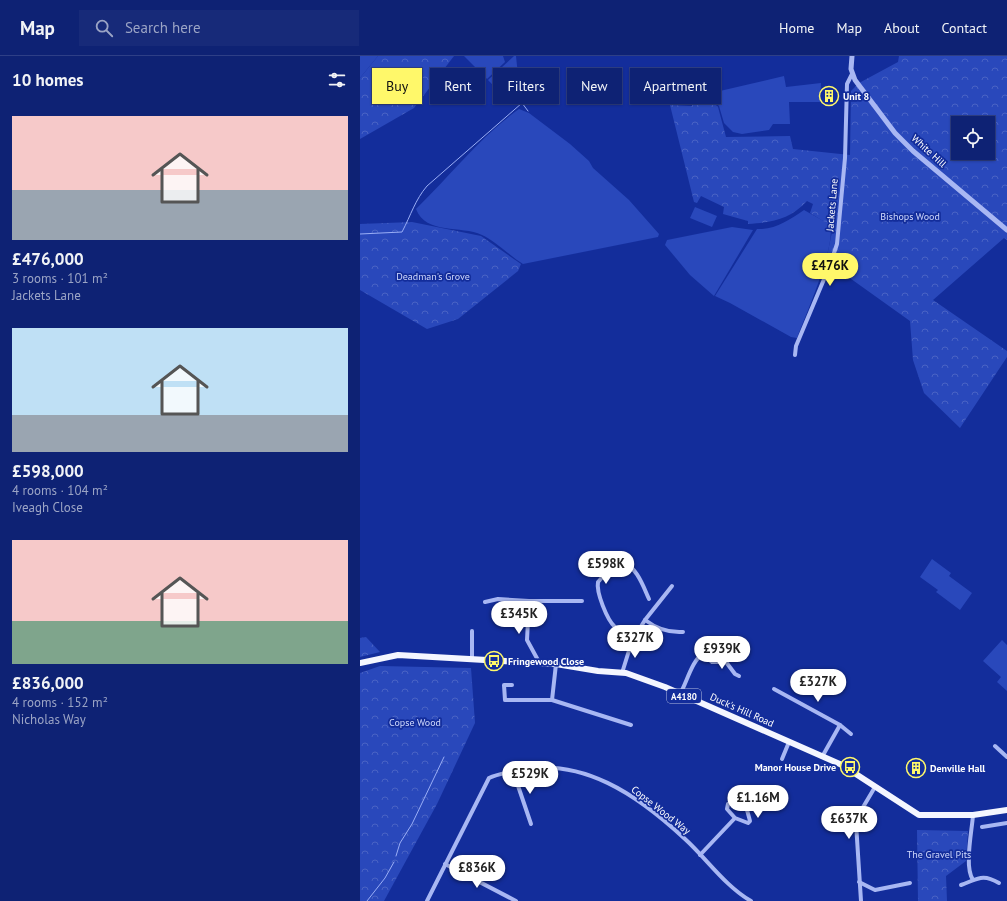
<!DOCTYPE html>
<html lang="en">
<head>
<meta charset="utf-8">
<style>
	:root { --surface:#0e2274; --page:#172a79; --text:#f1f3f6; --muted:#9ba4c5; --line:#2e3f86; --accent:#fff86a }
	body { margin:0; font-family:"PT Sans",sans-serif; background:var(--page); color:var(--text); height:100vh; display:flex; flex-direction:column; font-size:15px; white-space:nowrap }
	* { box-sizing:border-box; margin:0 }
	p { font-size:13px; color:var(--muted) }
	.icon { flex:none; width:22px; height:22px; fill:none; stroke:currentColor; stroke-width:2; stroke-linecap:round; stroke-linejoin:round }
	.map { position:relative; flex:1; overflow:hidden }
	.panel { display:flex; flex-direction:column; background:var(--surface); width:360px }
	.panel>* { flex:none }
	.hud { position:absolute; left:12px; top:12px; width:380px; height:36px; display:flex; gap:8px }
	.buttons { position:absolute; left:591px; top:60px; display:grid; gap:8px }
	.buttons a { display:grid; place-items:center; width:44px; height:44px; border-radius:0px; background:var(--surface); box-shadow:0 1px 3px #0004,0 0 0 1px var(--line); font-size:20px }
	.price { position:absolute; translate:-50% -34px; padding:0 9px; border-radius:14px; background:#fff; color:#222; font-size:13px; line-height:26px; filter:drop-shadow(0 1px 2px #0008) }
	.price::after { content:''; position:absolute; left:50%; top:24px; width:12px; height:9px; margin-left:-6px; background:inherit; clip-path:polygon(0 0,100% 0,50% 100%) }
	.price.active { background:var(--accent); color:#111 }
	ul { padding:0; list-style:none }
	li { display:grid; align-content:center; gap:8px; height:212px; padding:0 12px }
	li span { display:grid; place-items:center; height:124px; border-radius:0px; color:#555 }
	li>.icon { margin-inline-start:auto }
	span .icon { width:72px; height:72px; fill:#fffc; stroke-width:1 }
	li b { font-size:17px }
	h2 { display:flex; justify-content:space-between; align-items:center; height:48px; padding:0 12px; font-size:17px }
	.chip { padding:0 14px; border-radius:0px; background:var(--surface); box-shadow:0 1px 3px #0004,0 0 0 1px var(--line); font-size:14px; line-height:36px }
	.chip.active { background:var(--accent); color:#111 }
	header { display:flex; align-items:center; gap:24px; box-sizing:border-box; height:56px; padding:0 20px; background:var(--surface); border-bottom:1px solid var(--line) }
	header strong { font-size:19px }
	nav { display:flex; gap:22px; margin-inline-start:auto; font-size:14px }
	.search { width:280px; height:36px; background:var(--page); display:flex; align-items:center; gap:10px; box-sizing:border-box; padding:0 14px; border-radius:0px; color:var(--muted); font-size:15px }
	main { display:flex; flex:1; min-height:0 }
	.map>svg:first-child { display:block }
</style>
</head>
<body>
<header>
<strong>Map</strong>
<div class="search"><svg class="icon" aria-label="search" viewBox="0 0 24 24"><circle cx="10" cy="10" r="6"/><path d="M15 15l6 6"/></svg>Search here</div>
<nav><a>Home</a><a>Map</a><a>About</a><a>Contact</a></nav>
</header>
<main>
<section class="panel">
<h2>10 homes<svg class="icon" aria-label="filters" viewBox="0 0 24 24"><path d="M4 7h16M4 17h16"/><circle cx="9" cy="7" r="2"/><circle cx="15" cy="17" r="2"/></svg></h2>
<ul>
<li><span style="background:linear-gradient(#f6c9c9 60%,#9aa5b1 0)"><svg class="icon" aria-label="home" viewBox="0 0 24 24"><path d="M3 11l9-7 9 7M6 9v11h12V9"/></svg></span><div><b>£476,000</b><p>3 rooms · 101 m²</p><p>Jackets Lane</p></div></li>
<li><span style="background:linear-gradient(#bfe0f5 70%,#9aa5b1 0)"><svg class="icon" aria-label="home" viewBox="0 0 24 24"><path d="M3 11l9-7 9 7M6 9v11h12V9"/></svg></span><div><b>£598,000</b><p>4 rooms · 104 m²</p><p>Iveagh Close</p></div></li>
<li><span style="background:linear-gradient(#f6c9c9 65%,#7fa58c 0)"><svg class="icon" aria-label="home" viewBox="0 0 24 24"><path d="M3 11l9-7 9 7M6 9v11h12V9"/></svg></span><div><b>£836,000</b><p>4 rooms · 152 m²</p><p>Nicholas Way</p></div></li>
</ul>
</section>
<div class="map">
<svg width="647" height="845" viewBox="0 0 647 845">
	<defs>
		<pattern id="forest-crowns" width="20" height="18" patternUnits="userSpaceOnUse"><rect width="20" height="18" fill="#2948bb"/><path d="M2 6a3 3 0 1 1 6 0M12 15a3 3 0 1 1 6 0" fill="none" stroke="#4963c5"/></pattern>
	</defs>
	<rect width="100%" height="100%" fill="#132d9b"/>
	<g fill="#2948bb">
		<polygon points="0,0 18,0 0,22"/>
		<polygon points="104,0 143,0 145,6 127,23"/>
		<polygon points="154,0 156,0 160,38 154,45 148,45 128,24"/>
		<polygon points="424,20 426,31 461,27 460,46 429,46 430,68 413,68 409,74 382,78 373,76 364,67 359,50 347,38"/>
		<path d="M159,53L169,57L210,88L229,105L233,112L269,144L299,178L298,181L163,208C150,200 134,184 122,179C101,169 66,179 56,153C90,120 120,81 159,53Z"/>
		<polygon points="335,151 357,160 352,171 330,162"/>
		<path d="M444,154L469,168C479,184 444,263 437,282L431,281L370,247L355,240L397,173C415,174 429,164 444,154Z"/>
		<polygon points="372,171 393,174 354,240 330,219 305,189 307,184"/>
		<polygon points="572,503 591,517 589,520 612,537 600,554 576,536 578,534 560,521"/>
		<polygon points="642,584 647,589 647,635 637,626 641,621 623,605"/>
	</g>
	<g fill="url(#forest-crowns)" fill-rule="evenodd">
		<polygon points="18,0 94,0 54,52 0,83 0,22"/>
		<path d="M539,0H647V184L644,182L573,244L647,295V301L600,372L564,337L553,304L550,265L466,205L473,171L450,157L453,148L447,145C429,164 413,166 388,168V165L363,158L364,151L341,140L337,147L334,146L310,49L332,50L334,39L344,37L358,51L366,81L430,80L433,93L490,99L491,35L499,27L538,6ZM598,67H628V97H598Z"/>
		<polygon points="52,166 121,180 161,208 158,215 98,263 67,273 0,234 0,168"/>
		<polygon points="6,581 20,596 0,601 0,582"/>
		<polygon points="20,610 111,612 115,667 77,748 24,845 0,845 0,617"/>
		<polygon points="557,774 608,775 606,805 586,820 587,845 558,845"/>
	</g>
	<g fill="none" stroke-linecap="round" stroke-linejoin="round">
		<g stroke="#9aaef6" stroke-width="1">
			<path d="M0,178L42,176C51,159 55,144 67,130L162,47L168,55"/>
			<polyline points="36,800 40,787 52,768 84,701"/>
			<polyline points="7,845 25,822 34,806"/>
		</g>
		<g stroke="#a8b7f3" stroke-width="4">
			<polyline points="435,299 436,290 470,209 477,188 485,102 487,28 492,18"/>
			<polyline points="169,545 167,584 179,606"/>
			<polyline points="125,546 138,543 169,545 222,545"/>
			<path d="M285,564C297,573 308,577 323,576"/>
			<path d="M272,585C267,581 260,576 255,571C247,564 236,536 238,526L254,508L262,506C277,511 283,530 289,543"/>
			<polyline points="112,603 112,575"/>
			<polyline points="262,617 272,585 285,564 312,530"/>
			<polyline points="152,629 144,629 145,644 192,644 271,669"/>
			<polyline points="414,633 480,669 491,678"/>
			<path d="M320,638C327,626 332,604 343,598L352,606H366L375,618L379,620"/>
			<polyline points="192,644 196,608"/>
			<polyline points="635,690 647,701"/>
			<polyline points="462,701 480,669"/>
			<polyline points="422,703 429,686"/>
			<polyline points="153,715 171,768"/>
			<polyline points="622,771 647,767"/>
			<polyline points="340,799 375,762 388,767 390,765 387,754 374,746 368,748 367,753 375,762"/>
			<polyline points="85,808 156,845"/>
			<path d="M613,824C604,811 612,775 613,759"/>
			<polyline points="499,826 515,834 550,827"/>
			<path d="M601,829C618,823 622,817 639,827"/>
			<path d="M67,845L129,722C137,718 147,717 155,715C221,699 279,740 325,783C347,803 365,830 391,845"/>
			<polyline points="501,845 496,767 499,758 515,731"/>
		</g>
		<polyline stroke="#a8b7f3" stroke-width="5" points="492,0 491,13 495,24 535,77 553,95 647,174"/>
		<polyline stroke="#f4f6ff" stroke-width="6" points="0,607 38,599 196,608 238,615 266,617 305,631 482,709 559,759 613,759 647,754"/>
	</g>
	<defs>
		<g id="building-ring" transform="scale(1)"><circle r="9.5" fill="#132d9b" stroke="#fff86a" stroke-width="1.5"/><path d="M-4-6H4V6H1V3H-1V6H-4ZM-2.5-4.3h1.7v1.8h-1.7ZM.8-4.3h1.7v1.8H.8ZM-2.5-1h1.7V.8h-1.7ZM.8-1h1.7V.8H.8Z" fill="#fff86a"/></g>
		<g id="bus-ring" transform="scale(1)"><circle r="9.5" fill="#132d9b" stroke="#fff86a" stroke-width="1.5"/><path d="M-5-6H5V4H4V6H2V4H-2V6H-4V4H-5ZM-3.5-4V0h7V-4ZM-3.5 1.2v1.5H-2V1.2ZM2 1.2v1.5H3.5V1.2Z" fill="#fff86a"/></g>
	</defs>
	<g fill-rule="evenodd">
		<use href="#building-ring" x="469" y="40"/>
		<use href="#bus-ring" x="134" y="605"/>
		<use href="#bus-ring" x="490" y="711"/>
		<use href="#building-ring" x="556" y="712"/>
	</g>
	<g text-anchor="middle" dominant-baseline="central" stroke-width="3.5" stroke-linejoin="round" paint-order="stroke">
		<rect fill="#132d9b" stroke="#b8c0e1" stroke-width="1" x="307" y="633" width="34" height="14" rx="3"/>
		<g font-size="9" font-weight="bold" fill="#fff">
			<text x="324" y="640">A4180</text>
		</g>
		<g font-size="10" font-weight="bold" fill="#fff" stroke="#132d9b" text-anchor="start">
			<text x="483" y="40">Unit 8</text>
			<text x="148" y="605">Fringewood Close</text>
			<text x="476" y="711" text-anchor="end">Manor House Drive</text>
			<text x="570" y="712">Denville Hall</text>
		</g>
		<g font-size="10" fill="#fff" stroke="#132d9b">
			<text transform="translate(569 95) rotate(42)">White Hill</text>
			<text transform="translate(472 149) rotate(-85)">Jackets Lane</text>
			<text transform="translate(382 654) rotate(24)">Duck's Hill Road</text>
			<text transform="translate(301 754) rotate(38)">Copse Wood Way</text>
		</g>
		<g font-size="10" fill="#d0d9fd" stroke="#132d9b">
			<text x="550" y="160">Bishops Wood</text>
			<text x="73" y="220">Deadman's Grove</text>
			<text x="55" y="666">Copse Wood</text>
			<text x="579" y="798">The Gravel Pits</text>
		</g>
	</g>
</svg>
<div class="buttons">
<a><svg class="icon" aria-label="locate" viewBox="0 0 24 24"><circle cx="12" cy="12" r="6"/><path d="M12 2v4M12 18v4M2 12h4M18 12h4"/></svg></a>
</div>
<b class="price active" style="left:470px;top:231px">£476K</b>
<b class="price" style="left:246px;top:529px">£598K</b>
<b class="price" style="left:159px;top:579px">£345K</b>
<b class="price" style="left:275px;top:603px">£327K</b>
<b class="price" style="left:362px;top:614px">£939K</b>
<b class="price" style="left:458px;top:647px">£327K</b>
<b class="price" style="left:170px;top:739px">£529K</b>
<b class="price" style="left:398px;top:763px">£1.16M</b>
<b class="price" style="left:489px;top:784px">£637K</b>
<b class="price" style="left:117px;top:833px">£836K</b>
<div class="hud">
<a class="chip active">Buy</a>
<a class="chip">Rent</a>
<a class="chip">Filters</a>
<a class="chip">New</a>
<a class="chip">Apartment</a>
</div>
</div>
</main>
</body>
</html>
